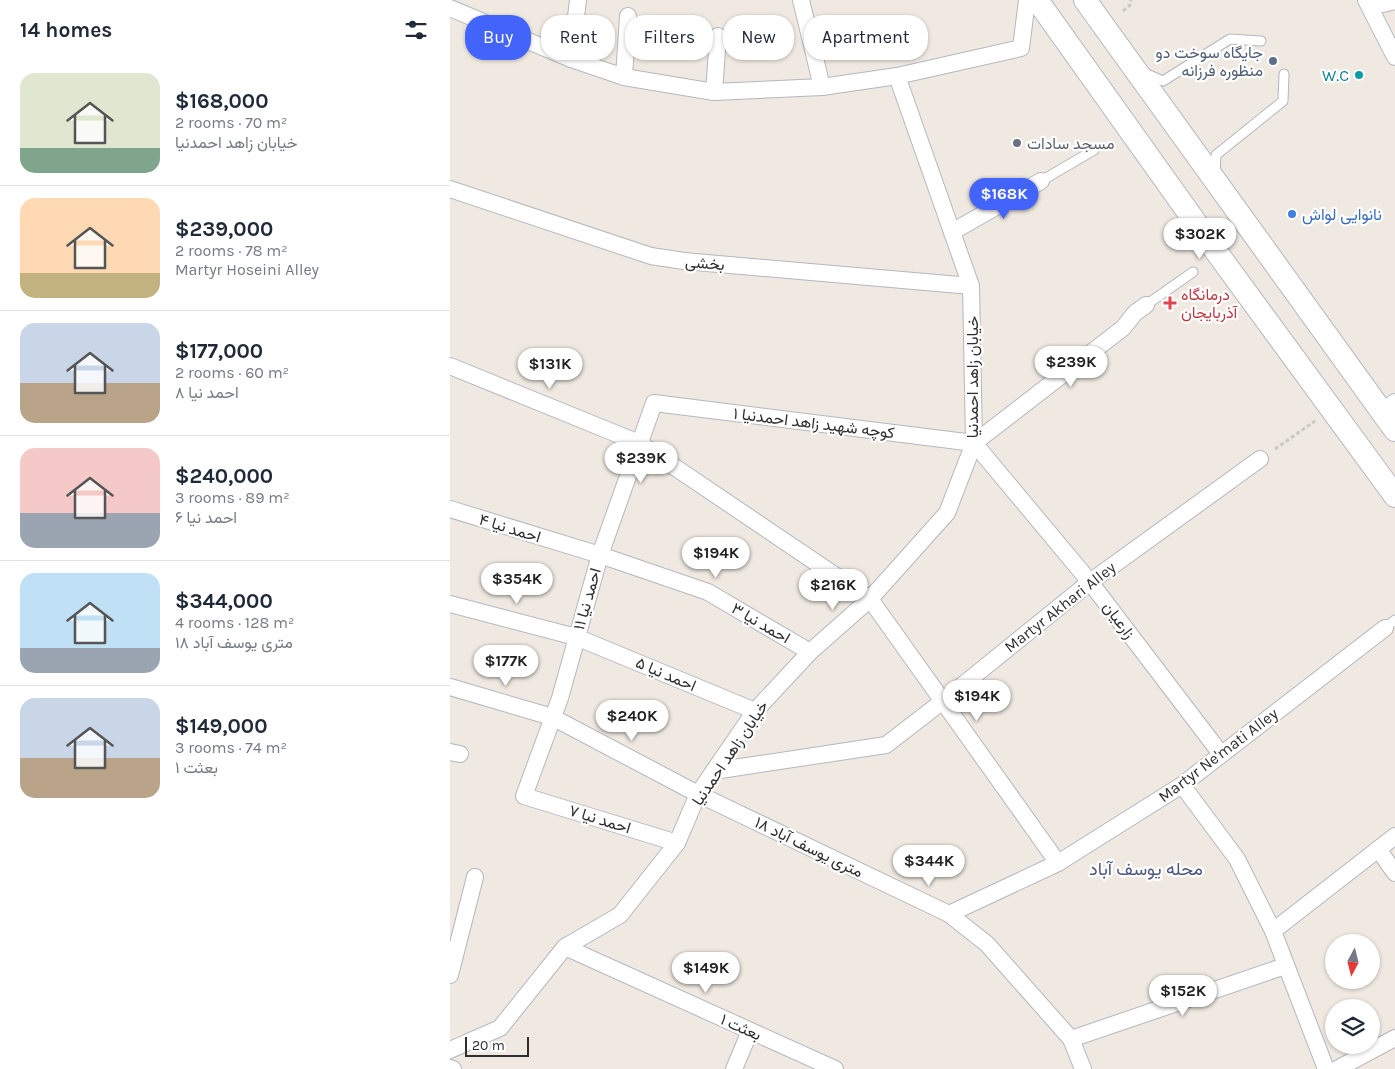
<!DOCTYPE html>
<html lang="en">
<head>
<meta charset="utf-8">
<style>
	:root { --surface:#fff; --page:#f6f6f7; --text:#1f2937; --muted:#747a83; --line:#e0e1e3; --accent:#4264fb }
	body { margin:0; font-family:Karla,Vazirmatn,sans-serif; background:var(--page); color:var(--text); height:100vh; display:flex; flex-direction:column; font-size:19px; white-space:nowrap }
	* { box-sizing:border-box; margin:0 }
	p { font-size:16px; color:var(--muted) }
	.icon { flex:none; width:28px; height:28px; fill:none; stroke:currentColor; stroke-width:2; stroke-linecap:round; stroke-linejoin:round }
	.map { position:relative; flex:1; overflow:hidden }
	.sheet { display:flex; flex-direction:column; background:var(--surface); width:450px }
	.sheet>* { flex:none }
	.hud { position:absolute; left:15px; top:15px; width:475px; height:45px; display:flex; gap:10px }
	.needle { width:32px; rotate:187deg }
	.tools { position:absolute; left:875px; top:934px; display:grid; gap:10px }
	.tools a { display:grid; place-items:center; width:55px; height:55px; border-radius:50%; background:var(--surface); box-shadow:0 1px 4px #0004; font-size:25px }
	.scale { position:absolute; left:15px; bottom:12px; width:64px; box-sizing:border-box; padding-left:5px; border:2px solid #2e2e2e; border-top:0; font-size:14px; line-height:18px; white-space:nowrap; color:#2e2e2e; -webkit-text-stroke:4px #fff; paint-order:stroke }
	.price { position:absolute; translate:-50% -42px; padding:0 11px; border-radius:18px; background:#fff; color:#222; font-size:16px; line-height:32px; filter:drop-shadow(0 1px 2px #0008) }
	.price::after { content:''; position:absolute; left:50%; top:30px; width:15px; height:11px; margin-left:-8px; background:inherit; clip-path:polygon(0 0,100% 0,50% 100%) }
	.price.selected { background:var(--accent); color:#fff }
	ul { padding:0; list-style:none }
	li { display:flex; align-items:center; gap:15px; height:125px; padding:0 20px }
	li+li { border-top:1px solid var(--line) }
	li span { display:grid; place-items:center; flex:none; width:140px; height:100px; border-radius:15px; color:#555 }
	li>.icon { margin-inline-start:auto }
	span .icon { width:60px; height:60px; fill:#fffc; stroke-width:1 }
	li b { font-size:21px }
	h2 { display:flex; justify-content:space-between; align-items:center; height:60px; padding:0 20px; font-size:21px }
	.tag { padding:0 18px; border-radius:20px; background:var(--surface); box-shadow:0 1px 4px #0004; font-size:18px; line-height:45px }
	.tag.selected { background:var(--accent); color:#fff }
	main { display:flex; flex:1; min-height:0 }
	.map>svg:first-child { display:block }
</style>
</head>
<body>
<main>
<section class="sheet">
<h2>14 homes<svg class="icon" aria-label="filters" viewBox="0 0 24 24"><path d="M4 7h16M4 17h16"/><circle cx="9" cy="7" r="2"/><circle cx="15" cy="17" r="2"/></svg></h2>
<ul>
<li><span style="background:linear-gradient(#dfe7d0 75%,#7fa58c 0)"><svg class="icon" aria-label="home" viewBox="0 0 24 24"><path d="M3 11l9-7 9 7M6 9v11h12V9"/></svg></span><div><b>$168,000</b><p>2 rooms · 70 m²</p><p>خیابان زاهد احمدنیا</p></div></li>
<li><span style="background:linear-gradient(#ffd9b3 75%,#c2b280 0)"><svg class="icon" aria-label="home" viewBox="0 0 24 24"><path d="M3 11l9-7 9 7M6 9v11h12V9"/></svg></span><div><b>$239,000</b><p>2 rooms · 78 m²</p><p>Martyr Hoseini Alley</p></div></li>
<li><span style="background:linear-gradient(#c9d6e8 60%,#b9a48a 0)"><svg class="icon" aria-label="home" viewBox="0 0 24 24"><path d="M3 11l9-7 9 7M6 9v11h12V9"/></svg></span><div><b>$177,000</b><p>2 rooms · 60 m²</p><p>احمد نیا ۸</p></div></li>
<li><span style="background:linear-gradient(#f6c9c9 65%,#9aa5b1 0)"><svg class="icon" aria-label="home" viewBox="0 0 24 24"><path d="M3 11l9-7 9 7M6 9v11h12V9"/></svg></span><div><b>$240,000</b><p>3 rooms · 89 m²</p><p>احمد نیا ۶</p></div></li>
<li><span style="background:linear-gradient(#bfe0f5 75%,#9aa5b1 0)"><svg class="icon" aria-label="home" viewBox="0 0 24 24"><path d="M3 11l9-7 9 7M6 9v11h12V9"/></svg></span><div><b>$344,000</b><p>4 rooms · 128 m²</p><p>۱۸ متری یوسف آباد</p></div></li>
<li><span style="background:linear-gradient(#c9d6e8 60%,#b9a48a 0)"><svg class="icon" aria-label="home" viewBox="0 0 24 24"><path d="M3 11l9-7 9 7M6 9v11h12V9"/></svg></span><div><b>$149,000</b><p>3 rooms · 74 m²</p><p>بعثت ۱</p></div></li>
</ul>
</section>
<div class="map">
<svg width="945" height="1069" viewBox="0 0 945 1069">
	<rect width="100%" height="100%" fill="#efe9e1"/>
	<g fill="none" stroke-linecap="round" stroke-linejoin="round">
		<g stroke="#b4b7c1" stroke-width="11">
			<g id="lane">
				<polyline points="695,73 713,81 780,39 811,41"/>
				<polyline points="765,173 766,155 833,101 834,74"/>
				<polyline points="591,181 644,150"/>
				<polyline points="696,305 743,272"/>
				<polyline points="935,628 945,620"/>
			</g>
		</g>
		<g stroke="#b4b7c1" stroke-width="18">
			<g id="street">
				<polyline points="351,0 372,87"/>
				<polyline points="916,0 945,57"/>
				<polyline points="920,7 945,1"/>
				<polyline points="0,8 121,59 174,77 264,92 372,87 447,76 571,48 577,0"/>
				<polyline points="121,59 128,0"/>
				<polyline points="174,77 178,16"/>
				<polyline points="264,92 268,36"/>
				<polyline points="0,189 201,256 234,261 521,286"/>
				<polyline points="502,232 591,181"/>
				<polyline points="0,366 189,443 420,599 608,863"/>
				<polyline points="931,412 945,402"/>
				<polyline points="524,443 640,582 771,754"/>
				<polyline points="524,443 673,328 685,313 696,305"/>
				<polyline points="0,509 150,555 258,592 360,652"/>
				<polyline points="0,604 126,637 305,711"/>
				<polyline points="0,687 102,717 248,794 499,914 537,944 621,1039 633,1069"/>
				<polyline points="0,752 10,754"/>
				<polyline points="264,771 436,745 493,701 640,582 810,459"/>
				<polyline points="732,785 787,859 823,931 876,1069"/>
				<polyline points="227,843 74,796 110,698 150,555 204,403 524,443"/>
				<polyline points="928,849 945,873"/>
				<polyline points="499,914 608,863 732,785 935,628"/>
				<polyline points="823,931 945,836"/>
				<polyline points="115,947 385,1069"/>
				<polyline points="0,975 25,877"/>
				<polyline points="621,1039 835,966"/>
				<polyline points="0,1050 50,1028 115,947 170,915 227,843 248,794 305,711 360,652 420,599 497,513 524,443 521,286 447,76"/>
				<polyline points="0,1068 3,1069"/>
				<polyline points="284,1069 300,1031"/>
				<polyline points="887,1069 945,1038"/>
			</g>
		</g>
		<g stroke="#b4b7c1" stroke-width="24">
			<g id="secondary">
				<polyline points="587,0 768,254 945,496"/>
				<polyline points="635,0 945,430"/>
			</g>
		</g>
		<g stroke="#c9c9c9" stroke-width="3" stroke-dasharray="4 2.5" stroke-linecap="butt">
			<polyline points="673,11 680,5 681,0"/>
			<polyline points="825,449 865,421"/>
		</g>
		<use href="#lane" stroke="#fff" stroke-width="9"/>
		<use href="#street" stroke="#fff" stroke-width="16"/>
		<use href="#secondary" stroke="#fff" stroke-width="22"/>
	</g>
	<circle fill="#5c6f8a" stroke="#fff" stroke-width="2" cx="823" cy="61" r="5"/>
	<circle fill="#0f9aa8" stroke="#fff" stroke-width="2" cx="909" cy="75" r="5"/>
	<circle fill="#6b7280" stroke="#fff" stroke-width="2" cx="567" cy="143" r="5"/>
	<circle fill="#3f7fe0" stroke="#fff" stroke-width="2" cx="842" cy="214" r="5"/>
	<path fill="#e0444e" stroke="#fff" stroke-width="2" d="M717.5 295.5h5v5h5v5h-5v5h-5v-5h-5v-5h5z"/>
	<g text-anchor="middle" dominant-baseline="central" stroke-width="4.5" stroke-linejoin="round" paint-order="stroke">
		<g font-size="16" fill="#4e5e75" stroke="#fff" text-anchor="end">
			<text x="813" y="52">جایگاه سوخت دو<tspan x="813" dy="18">منظوره فرزانه</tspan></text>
		</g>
		<g font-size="16" fill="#0d838f" stroke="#fff" text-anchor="end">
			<text x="899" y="75">W.C</text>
		</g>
		<g font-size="16" fill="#5b616d" stroke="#fff" text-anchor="start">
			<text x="577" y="143">مسجد سادات</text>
		</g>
		<g font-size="16" fill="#366cbe" stroke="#fff" text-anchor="start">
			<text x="852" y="214">نانوایی لواش</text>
		</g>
		<g font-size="16" fill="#2e2e2e" stroke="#fff">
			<text transform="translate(255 263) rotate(5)">بخشی</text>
			<text transform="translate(522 377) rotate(-90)">خیابان زاهد احمدنیا</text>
			<text transform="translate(364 423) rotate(7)">کوچه شهید زاهد احمدنیا ۱</text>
			<text transform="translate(60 528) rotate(17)">احمد نیا ۴</text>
			<text transform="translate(137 599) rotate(-74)">احمد نیا ۱۱</text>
			<text transform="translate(610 607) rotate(-38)">Martyr Akhari Alley</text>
			<text transform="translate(669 620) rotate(53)">زارعیان</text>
			<text transform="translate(311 623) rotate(30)">احمد نیا ۳</text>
			<text transform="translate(216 674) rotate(23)">احمد نیا ۵</text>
			<text transform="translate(280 753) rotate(-56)">خیابان زاهد احمدنیا</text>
			<text transform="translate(768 755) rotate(-37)">Martyr Ne'mati Alley</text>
			<text transform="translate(150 819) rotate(17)">احمد نیا ۷</text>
			<text transform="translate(359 847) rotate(26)">۱۸ متری یوسف آباد</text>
			<text transform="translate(291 1027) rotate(24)">بعثت ۱</text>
		</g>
		<g font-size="16" fill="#be3a42" stroke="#fff" text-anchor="start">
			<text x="731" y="294">درمانگاه<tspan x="731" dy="18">آذربایجان</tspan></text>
		</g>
		<g font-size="18" fill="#4d5680" stroke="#fff">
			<text x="696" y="869">محله یوسف آباد</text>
		</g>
	</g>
</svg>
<div class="tools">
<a><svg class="needle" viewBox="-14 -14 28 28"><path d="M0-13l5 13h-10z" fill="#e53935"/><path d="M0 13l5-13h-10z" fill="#747a83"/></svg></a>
<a><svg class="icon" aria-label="layers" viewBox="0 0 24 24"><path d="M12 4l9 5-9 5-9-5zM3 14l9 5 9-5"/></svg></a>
</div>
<div class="scale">20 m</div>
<b class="price selected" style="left:554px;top:220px">$168K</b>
<b class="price" style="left:750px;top:260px">$302K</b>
<b class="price" style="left:621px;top:388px">$239K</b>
<b class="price" style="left:100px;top:390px">$131K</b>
<b class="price" style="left:191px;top:484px">$239K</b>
<b class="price" style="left:266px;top:579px">$194K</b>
<b class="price" style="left:67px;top:605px">$354K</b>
<b class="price" style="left:383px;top:611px">$216K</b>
<b class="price" style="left:56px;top:687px">$177K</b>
<b class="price" style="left:527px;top:722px">$194K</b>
<b class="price" style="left:182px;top:742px">$240K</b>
<b class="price" style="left:479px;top:887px">$344K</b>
<b class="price" style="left:256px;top:994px">$149K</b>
<b class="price" style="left:733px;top:1017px">$152K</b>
<div class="hud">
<a class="tag selected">Buy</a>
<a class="tag">Rent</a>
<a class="tag">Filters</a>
<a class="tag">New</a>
<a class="tag">Apartment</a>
</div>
</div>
</main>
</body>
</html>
